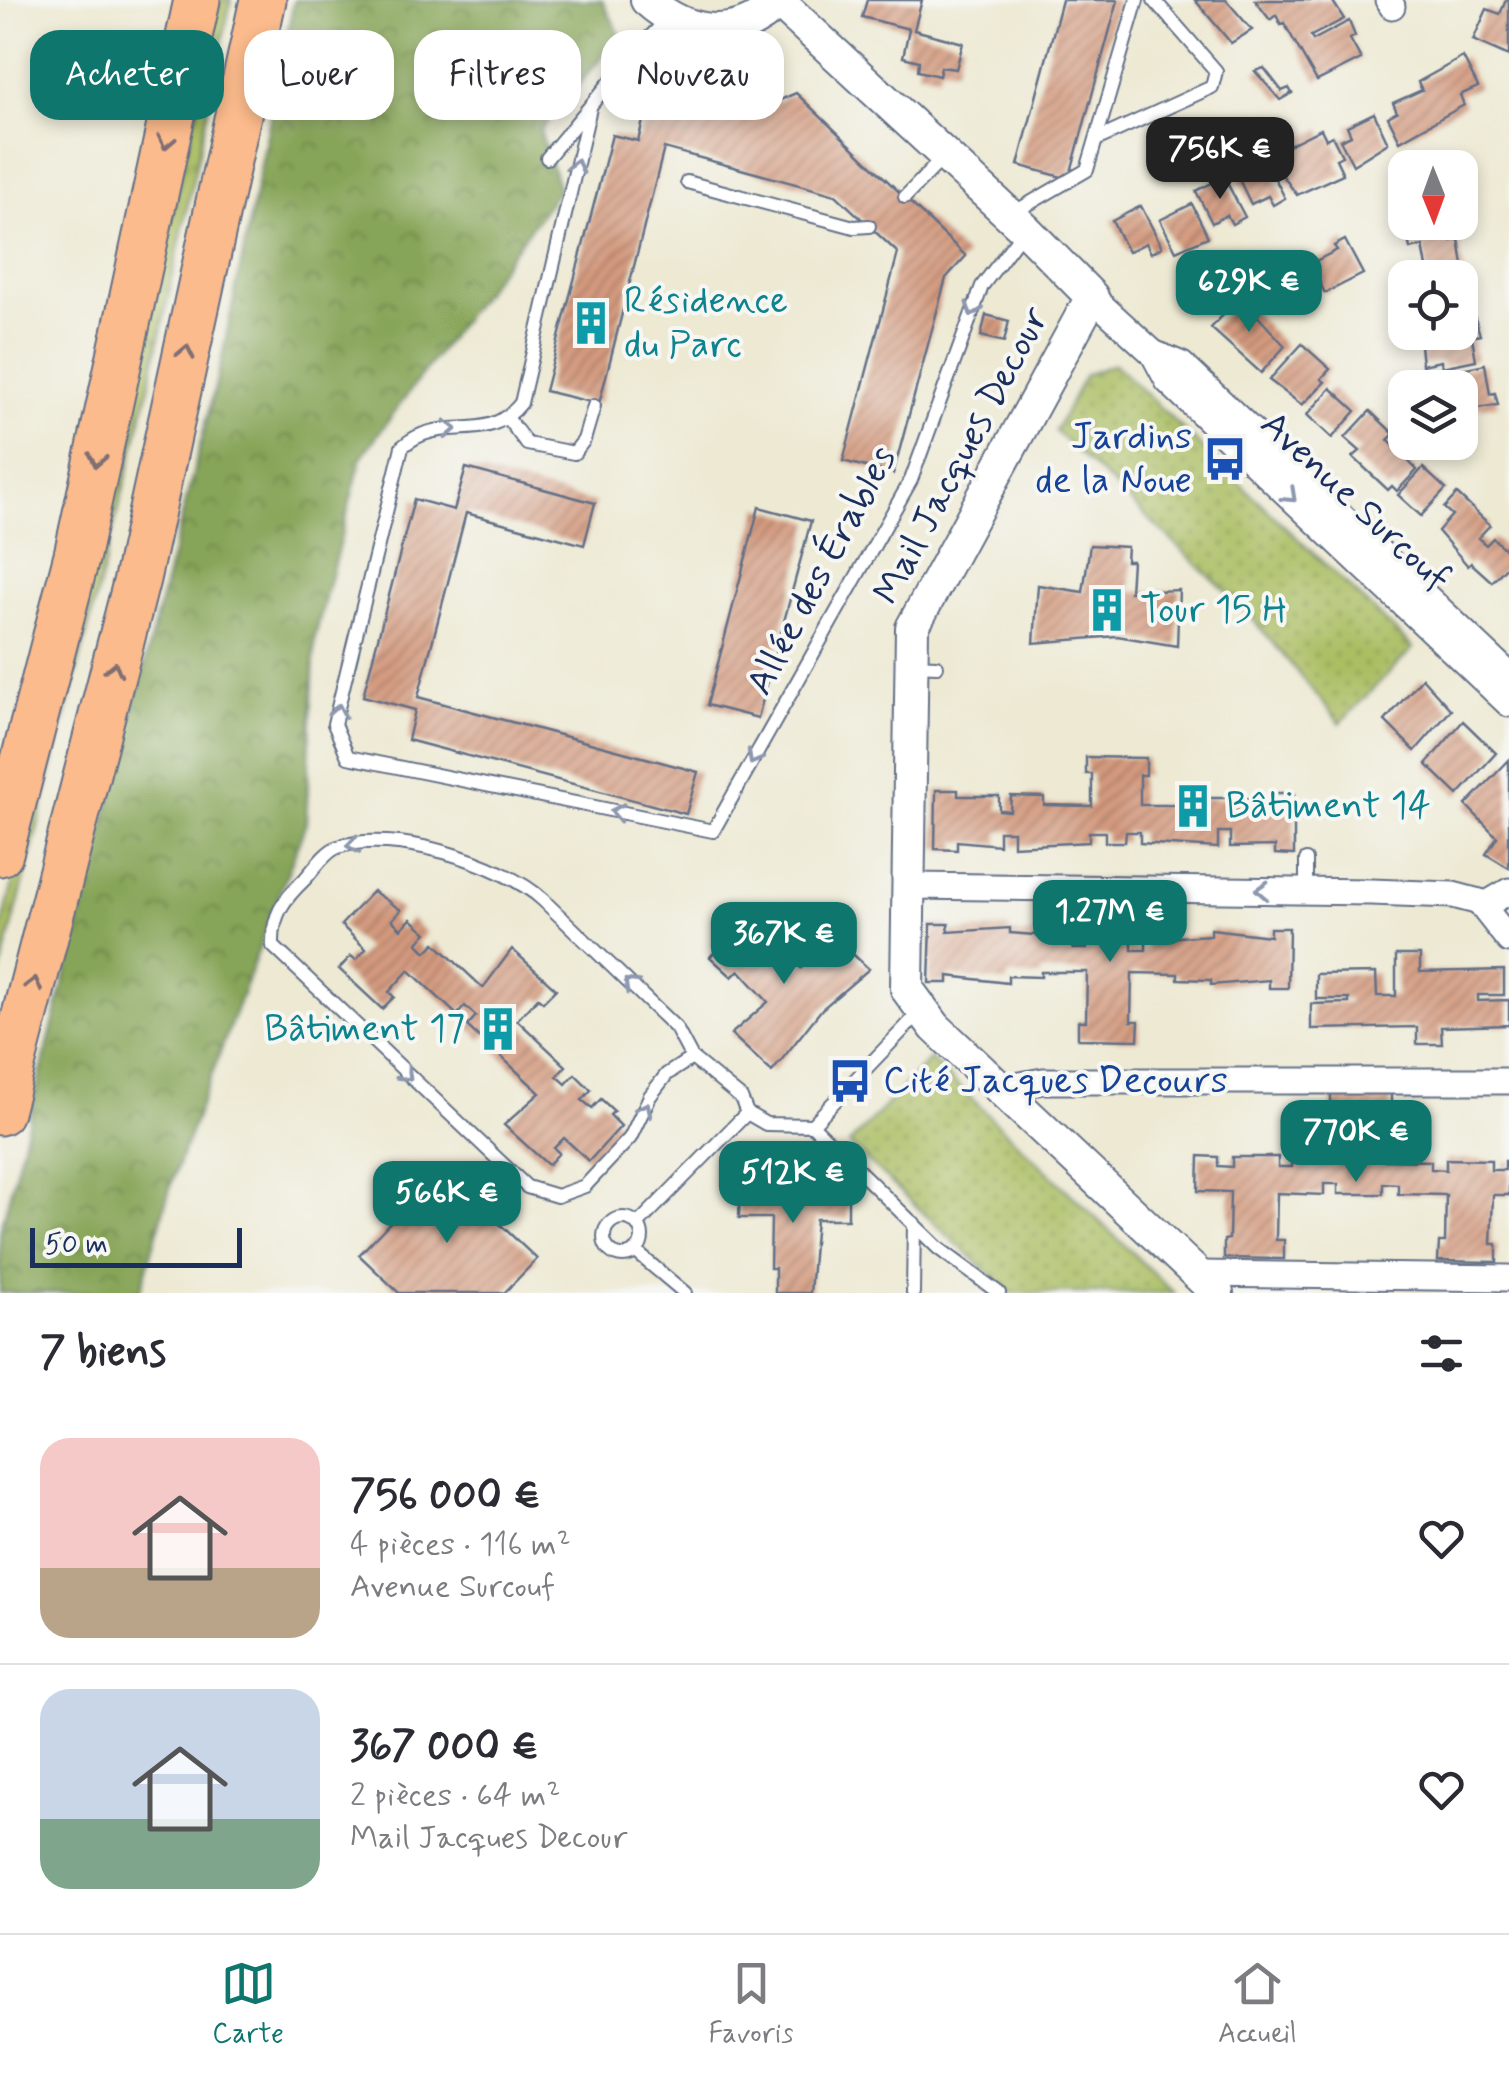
<!DOCTYPE html>
<html lang="fr">
<head>
<meta charset="utf-8">
<style>
	:root { --surface:#fff; --page:#f2f2f3; --text:#2b2b33; --muted:#7c7c81; --line:#e1e1e2; --accent:#0f766e }
	body { margin:0; font-family:Mynerve,sans-serif; background:var(--page); color:var(--text); height:100vh; display:flex; flex-direction:column; font-size:38px; white-space:nowrap }
	* { box-sizing:border-box; margin:0 }
	p { font-size:32px; color:var(--muted) }
	.icon { flex:none; width:55px; height:55px; fill:none; stroke:currentColor; stroke-width:2; stroke-linecap:round; stroke-linejoin:round }
	.map { position:relative; height:1293px; overflow:hidden }
	.details { display:flex; flex-direction:column; background:var(--surface); flex:1 }
	.details>* { flex:none }
	.hud { position:absolute; left:30px; top:30px; width:1000px; height:90px; display:flex; gap:20px }
	.needle { width:65px; rotate:179deg }
	.controls { position:absolute; left:1388px; top:150px; display:grid; gap:20px }
	.controls a { display:grid; place-items:center; width:90px; height:90px; border-radius:20px; background:var(--surface); box-shadow:0 5px 15px #0003; font-size:50px }
	.scale { position:absolute; left:30px; bottom:25px; width:212px; box-sizing:border-box; padding-left:10px; border:5px solid #1b2f5e; border-top:0; font-size:28px; line-height:35px; white-space:nowrap; color:#1b2f5e; -webkit-text-stroke:8px #f6f6f2; paint-order:stroke }
	.price { position:absolute; translate:-50% -85px; padding:0 22px; border-radius:20px; background:var(--accent); color:#fff; font-size:32px; line-height:65px; filter:drop-shadow(0 2px 5px #0008) }
	.price::after { content:''; position:absolute; left:50%; top:60px; width:30px; height:22px; margin-left:-15px; background:inherit; clip-path:polygon(0 0,100% 0,50% 100%) }
	.price.current { background:#222; color:#fff }
	ul { padding:0; list-style:none }
	li { display:flex; align-items:center; gap:30px; height:250px; padding:0 40px }
	li+li { border-top:2px solid var(--line) }
	li span { display:grid; place-items:center; flex:none; width:280px; height:200px; border-radius:30px; color:#555 }
	li>.icon { margin-inline-start:auto }
	span .icon { width:120px; height:120px; fill:#fffc; stroke-width:1 }
	li b { font-size:42px }
	h2 { display:flex; justify-content:space-between; align-items:center; height:120px; padding:0 40px; font-size:42px }
	.pill { padding:0 35px; border-radius:30px; background:var(--surface); box-shadow:0 5px 15px #0003; font-size:35px; line-height:90px }
	.pill.current { background:var(--accent); color:#fff }
	.tabs { display:flex; justify-content:space-around; align-items:center; height:140px; border-top:2px solid var(--line); background:var(--surface); font-size:28px; color:var(--muted) }
	.tabs a { display:grid; justify-items:center; gap:5px }
	.tabs .current { color:var(--accent) }
	.map>svg:first-child { display:block }
</style>
</head>
<body>
<div class="map">
<svg width="1509" height="1293" viewBox="0 0 1509 1293">
	<defs>
		<pattern id="grass-tufts" width="24" height="20" patternUnits="userSpaceOnUse" patternTransform="scale(2.5)"><rect width="24" height="20" fill="#aabe62"/><path d="M3 7l-1-3M5 7V3M7 7l1-3M15 17l-1-3M17 17v-4M19 17l1-3" fill="none" stroke="#8a9b54"/></pattern>
		<pattern id="forest-crowns" width="20" height="18" patternUnits="userSpaceOnUse" patternTransform="scale(2.5)"><rect width="20" height="18" fill="#87a558"/><path d="M2 6a3 3 0 1 1 6 0M12 15a3 3 0 1 1 6 0" fill="none" stroke="#6e874c"/></pattern>
		<pattern id="park-dots" width="8" height="8" patternUnits="userSpaceOnUse" patternTransform="scale(2.5)"><rect width="8" height="8" fill="#aabe62"/><path d="M2 2h.1M6 6h.1" fill="none" stroke="#8a9b54" stroke-width="1.8" stroke-linecap="round"/></pattern>
		<pattern id="building-hatch" width="6" height="6" patternUnits="userSpaceOnUse" patternTransform="scale(2.5)"><rect width="6" height="6" fill="#d49a7e"/><path d="M-1 1l2-2M0 6l6-6M5 7l2-2" fill="none" stroke="#ab7e6a"/></pattern>
	</defs>
	<rect width="100%" height="100%" fill="#f6f6f2"/>
	<filter id="ink" filterUnits="userSpaceOnUse"><feTurbulence type="fractalNoise" baseFrequency=".01" numOctaves="2"/><feDisplacementMap in="SourceGraphic" scale="20" xChannelSelector="R" yChannelSelector="G"/><feConvolveMatrix kernelMatrix="1 2 1 2 8 2 1 2 1" color-interpolation-filters="sRGB"/></filter>
	<filter id="wash" filterUnits="userSpaceOnUse"><feTurbulence type="fractalNoise" baseFrequency=".0048" numOctaves="4" result="noise"/><feDisplacementMap in="SourceGraphic" scale="40" xChannelSelector="R" yChannelSelector="G"/><feGaussianBlur stdDeviation="2.25" result="paint"/><feColorMatrix in="noise" values="0 0 0 0 0 0 0 0 0 0 0 0 0 0 0 0 0 1.4 0 .05"/><feComposite in="paint" operator="in"/></filter>
	<g filter="url(#wash)">
		<rect width="100%" height="100%" fill="#ede9d3"/>
		<polygon fill="url(#grass-tufts)" stroke="#627660" stroke-width="2.5" points="220,0 231,0 148,392 0,975 0,935 115,476"/>
		<polygon fill="url(#forest-crowns)" stroke="#516a5b" stroke-width="2.5" points="294,0 602,0 620,35 540,131 559,189 362,456 315,637 306,823 172,1181 140,1293 0,1293 0,1233 221,363"/>
		<g fill="url(#park-dots)" stroke="#627660" stroke-width="2.5">
			<polygon points="1114,364 1413,648 1340,723 1241,605 1055,431 1085,375"/>
			<polygon points="930,1059 1174,1293 1010,1293 849,1144"/>
		</g>
		<g id="blocks">
			<g fill="url(#building-hatch)">
				<polygon points="867,0 922,0 914,30 963,43 956,69 941,67 939,76 918,71 919,61 903,57 909,29 862,17"/>
				<polygon points="1062,0 1118,0 1069,179 1018,165"/>
				<polygon points="1195,0 1226,0 1252,30 1231,43"/>
				<polygon points="1255,0 1332,0 1344,19 1311,36 1313,40 1349,21 1355,36 1350,39 1361,59 1317,81 1284,23 1281,25 1276,15 1270,20"/>
				<polygon points="1506,0 1509,0 1509,56 1473,40 1487,9 1500,14"/>
				<polygon points="1463,57 1478,87 1460,95 1464,105 1400,141 1388,117 1397,112 1393,103 1422,90 1418,82"/>
				<polygon points="1264,68 1282,91 1289,88 1292,93 1280,100 1255,71"/>
				<polygon points="796,93 966,256 946,278 893,474 843,461 898,253 836,195 664,148 599,404 545,391 612,135 638,141 649,97 716,113 764,107"/>
				<polygon points="1374,113 1388,143 1353,165 1340,140 1351,135 1347,126"/>
				<polygon points="1321,129 1326,139 1332,136 1342,156 1336,159 1343,174 1297,195 1275,165 1280,162 1275,152"/>
				<polygon points="1264,157 1285,198 1273,205 1268,196 1251,204 1235,171"/>
				<polygon points="1224,177 1245,217 1232,224 1227,215 1212,223 1196,191"/>
				<polygon points="1192,204 1208,237 1176,251 1160,220"/>
				<polygon points="1141,206 1162,247 1151,253 1146,243 1128,252 1112,221"/>
				<polygon points="1405,222 1447,222 1451,241 1459,239 1464,272 1429,278 1423,246 1410,249"/>
				<polygon points="1345,240 1363,274 1325,293 1310,264 1337,250 1334,246"/>
				<polygon points="1470,282 1472,294 1468,295 1480,335 1472,337 1476,360 1442,367 1441,361 1422,365 1419,335 1460,332 1460,284"/>
				<polygon points="1240,297 1285,346 1261,373 1211,328"/>
				<polygon points="986,315 1009,321 1004,342 981,336"/>
				<polygon points="1302,344 1330,369 1321,379 1325,382 1302,405 1269,380"/>
				<polygon points="1485,364 1490,394 1495,393 1498,405 1469,409 1467,399 1460,401 1453,371"/>
				<polygon points="1331,388 1356,411 1332,438 1307,415"/>
				<polygon points="1370,411 1394,434 1388,440 1417,470 1397,491 1392,486 1388,490 1353,457 1360,451 1345,438"/>
				<polygon points="466,468 595,503 584,545 466,513 418,697 698,772 686,814 408,740 415,710 363,696 414,499 454,510"/>
				<polygon points="1423,468 1446,489 1421,516 1398,495"/>
				<polygon points="1457,494 1490,525 1478,538 1486,545 1493,538 1509,553 1509,564 1492,582 1471,563 1468,566 1438,531 1452,515 1444,508"/>
				<polygon points="759,507 811,521 758,718 707,705"/>
				<polygon points="1090,545 1127,547 1126,561 1132,561 1130,592 1179,590 1177,646 1117,636 1034,643 1038,585 1083,592"/>
				<polygon points="1422,678 1451,710 1415,751 1385,721"/>
				<polygon points="1463,721 1496,753 1458,795 1426,764"/>
				<polygon points="1086,757 1146,758 1146,775 1140,775 1140,805 1186,805 1186,798 1274,798 1275,793 1294,793 1294,855 1275,854 1275,846 1230,847 1230,832 1218,832 1218,848 1140,843 1140,832 1126,832 1125,842 1105,842 1105,832 1089,832 1089,842 1013,846 1013,831 999,831 999,845 957,841 957,850 935,849 936,790 958,790 958,796 999,796 999,810 1010,811 1011,796 1044,797 1044,805 1092,806 1092,774 1086,774"/>
				<polygon points="1509,760 1509,868 1486,854 1497,837 1466,805"/>
				<polygon points="373,891 401,910 392,920 401,929 411,919 427,933 417,943 426,952 435,943 483,988 512,949 556,989 543,1002 538,998 517,1020 566,1066 557,1076 566,1084 575,1074 591,1090 582,1100 592,1108 601,1099 614,1111 610,1115 621,1126 589,1161 564,1138 554,1148 559,1153 548,1165 504,1125 540,1093 493,1049 501,1041 491,1031 482,1040 467,1026 476,1016 465,1006 457,1015 409,970 389,992 394,997 382,1009 339,969 351,956 356,960 366,949 341,925"/>
				<polygon points="750,914 771,935 765,942 773,950 777,946 801,968 829,932 869,969 822,1009 772,1072 731,1034 768,1002 739,970 732,977 710,957"/>
				<polygon points="931,924 949,924 948,932 1010,928 1010,933 1073,938 1073,949 1087,949 1087,934 1132,935 1132,950 1146,950 1146,939 1211,935 1211,929 1270,936 1270,928 1289,928 1288,988 1269,988 1269,980 1211,985 1211,980 1178,979 1178,974 1132,973 1131,1021 1139,1021 1138,1040 1078,1039 1078,1021 1086,1021 1087,972 1041,972 1041,977 1008,976 1008,983 948,976 948,983 929,983"/>
				<polygon points="1396,955 1420,955 1420,972 1504,970 1504,995 1478,995 1478,1001 1509,1000 1509,1025 1441,1027 1442,1044 1417,1044 1417,1027 1311,1029 1311,1004 1349,1003 1349,999 1316,999 1316,974 1376,973 1377,996 1396,996"/>
				<polygon points="1331,1091 1391,1093 1391,1111 1384,1110 1383,1160 1431,1161 1431,1169 1446,1170 1446,1159 1491,1160 1491,1170 1505,1170 1505,1161 1509,1161 1509,1195 1493,1195 1491,1244 1497,1244 1497,1262 1438,1261 1439,1242 1445,1242 1446,1195 1398,1194 1398,1184 1383,1183 1383,1194 1338,1194 1338,1184 1324,1184 1324,1195 1277,1193 1276,1240 1284,1240 1284,1259 1224,1258 1224,1240 1229,1239 1230,1192 1198,1191 1199,1156 1218,1157 1218,1166 1232,1167 1232,1157 1278,1157 1278,1167 1292,1167 1293,1157 1338,1159 1339,1111 1331,1110"/>
				<polygon points="441,1169 537,1259 504,1293 399,1293 359,1255"/>
				<polygon points="740,1184 848,1186 848,1219 816,1219 810,1293 775,1293 775,1268 770,1268 771,1218 739,1218"/>
			</g>
		</g>
	</g>
	<g filter="url(#ink)">
		<use href="#blocks" fill-opacity="0" stroke="#647087" stroke-width="2.5"/>
		<g fill="none" stroke-linecap="round" stroke-linejoin="round">
			<g stroke="#647087" stroke-width="16">
				<g id="service">
					<path d="M590,108L521,403C485,448 443,411 402,447L334,724L348,757L713,831L911,480L982,286L1024,230"/>
					<polyline points="1098,139 1212,87 1216,71 1154,0"/>
					<polyline points="547,158 635,52 670,17"/>
					<polyline points="687,182 854,227 869,226"/>
					<polyline points="905,197 944,157"/>
					<polyline points="1013,213 1087,170 1137,0"/>
					<polyline points="508,419 527,444 574,453 584,440 594,406"/>
					<polyline points="913,665 937,666"/>
					<polyline points="1306,892 1306,860"/>
					<path d="M692,1058L667,1074L650,1096L630,1138L585,1186L557,1196L527,1187L273,946C272,915 283,900 305,879C314,869 326,851 338,847C392,828 503,863 543,900L676,1028L692,1058L741,1098L747,1113"/>
					<polyline points="812,1125 938,1248 999,1293"/>
					<polyline points="812,1125 920,1012"/>
					<circle cx="623" cy="1237" r="19"/>
					<polyline points="637,1225 747,1113 766,1124 812,1125"/>
					<polyline points="635,1251 685,1293"/>
					<polyline points="913,1293 914,1223"/>
				</g>
			</g>
			<g stroke="#647087" stroke-width="29">
				<g id="minor">
					<polyline points="1388,0 1392,6"/>
					<polyline points="1092,297 1153,353 1168,381 1509,704"/>
					<polyline points="1153,353 1182,365 1509,675"/>
					<polyline points="911,886 1371,892 1453,895 1487,904 1509,891"/>
					<polyline points="1479,902 1509,940"/>
					<polyline points="1004,1088 1043,1081 1509,1081"/>
					<polyline points="1197,1274 1509,1278"/>
				</g>
			</g>
			<g stroke="#647087" stroke-width="36">
				<g id="tertiary">
					<path d="M647,0C690,38 740,42 780,0"/>
					<polyline points="779,2 1025,229 1092,297 912,628 907,989 935,1027 1217,1293"/>
				</g>
			</g>
			<g stroke="#647087" stroke-width="49">
				<g id="motorway">
					<polyline points="0,853 77,555 197,0"/>
					<polyline points="0,1112 137,579 263,0"/>
				</g>
			</g>
			<use href="#service" stroke="#fff" stroke-width="12"/>
			<use href="#minor" stroke="#fff" stroke-width="25"/>
			<use href="#tertiary" stroke="#fff" stroke-width="32"/>
			<use href="#motorway" stroke="#fbbb8c" stroke-width="45"/>
		</g>
		<defs><path id="oneway-chevron" d="M-2-3.5L2.5 0L-2 3.5" fill="none" stroke-width="1.6" stroke-linecap="round" stroke-linejoin="round" transform="scale(2.5)"/></defs>
		<g stroke="#806e73">
			<use href="#oneway-chevron" transform="translate(166 142) rotate(102)"/>
			<use href="#oneway-chevron" transform="translate(186 352) rotate(-78)"/>
			<use href="#oneway-chevron" transform="translate(97 460) rotate(102)"/>
			<use href="#oneway-chevron" transform="translate(114 669) rotate(-76)"/>
			<use href="#oneway-chevron" transform="translate(34 984) rotate(-75)"/>
		</g>
		<g stroke="#8d97ae">
			<use href="#oneway-chevron" transform="translate(576 166) rotate(-77)"/>
			<use href="#oneway-chevron" transform="translate(973 310) rotate(110)"/>
			<use href="#oneway-chevron" transform="translate(450 429) rotate(-2)"/>
			<use href="#oneway-chevron" transform="translate(1290 496) rotate(43)"/>
			<use href="#oneway-chevron" transform="translate(338 711) rotate(-80)"/>
			<use href="#oneway-chevron" transform="translate(754 758) rotate(119)"/>
			<use href="#oneway-chevron" transform="translate(617 812) rotate(-169)"/>
			<use href="#oneway-chevron" transform="translate(353 845) rotate(171)"/>
			<use href="#oneway-chevron" transform="translate(1262 890) rotate(-177)"/>
			<use href="#oneway-chevron" transform="translate(630 984) rotate(-136)"/>
			<use href="#oneway-chevron" transform="translate(406 1075) rotate(44)"/>
			<use href="#oneway-chevron" transform="translate(645 1109) rotate(-63)"/>
		</g>
	</g>
	<defs>
		<g id="building-bare" transform="scale(3.45)"><path d="M-4-6H4V6H1V3H-1V6H-4ZM-2.5-4.3h1.7v1.8h-1.7ZM.8-4.3h1.7v1.8H.8ZM-2.5-1h1.7V.8h-1.7ZM.8-1h1.7V.8H.8Z" fill="#0f9aa8" stroke="#f6f6f2" stroke-width="2.5" paint-order="stroke"/></g>
		<g id="bus-bare" transform="scale(3.45)"><path d="M-5-6H5V4H4V6H2V4H-2V6H-4V4H-5ZM-3.5-4V0h7V-4ZM-3.5 1.2v1.5H-2V1.2ZM2 1.2v1.5H3.5V1.2Z" fill="#1a4fb4" stroke="#f6f6f2" stroke-width="2.5" paint-order="stroke"/></g>
	</defs>
	<g fill-rule="evenodd">
		<use href="#building-bare" x="591" y="323"/>
		<use href="#bus-bare" x="1225" y="459"/>
		<use href="#building-bare" x="1107" y="610"/>
		<use href="#building-bare" x="1193" y="806"/>
		<use href="#building-bare" x="498" y="1029"/>
		<use href="#bus-bare" x="850" y="1081"/>
	</g>
	<g text-anchor="middle" dominant-baseline="central" stroke-width="8" stroke-linejoin="round" paint-order="stroke">
		<g font-size="38" fill="#0d838f" stroke="#f6f6f2" text-anchor="start">
			<text x="624" y="301">Résidence<tspan x="624" dy="44">du Parc</tspan></text>
			<text x="1140" y="610">Tour 15 H</text>
			<text x="1226" y="806">Bâtiment 14</text>
			<text x="465" y="1029" text-anchor="end">Bâtiment 17</text>
		</g>
		<g font-size="38" fill="#164399" stroke="#f6f6f2" text-anchor="end">
			<text x="1192" y="437">Jardins<tspan x="1192" dy="44">de la Noue</tspan></text>
			<text x="883" y="1081" text-anchor="start">Cité Jacques Decours</text>
		</g>
		<g font-size="38" fill="#1b2f5e" stroke="#f6f6f2">
			<text transform="translate(962 456) rotate(-62)">Mail Jacques Decour</text>
			<text transform="translate(1355 502) rotate(43)">Avenue Surcouf</text>
			<text transform="translate(822 571) rotate(-62)">Allée des Érables</text>
		</g>
	</g>
</svg>
<div class="controls">
<a><svg class="needle" viewBox="-14 -14 28 28"><path d="M0-13l5 13h-10z" fill="#e53935"/><path d="M0 13l5-13h-10z" fill="#7c7c81"/></svg></a>
<a><svg class="icon" aria-label="locate" viewBox="0 0 24 24"><circle cx="12" cy="12" r="6"/><path d="M12 2v4M12 18v4M2 12h4M18 12h4"/></svg></a>
<a><svg class="icon" aria-label="layers" viewBox="0 0 24 24"><path d="M12 4l9 5-9 5-9-5zM3 14l9 5 9-5"/></svg></a>
</div>
<div class="scale">50 m</div>
<b class="price current" style="left:1220px;top:202px">756K €</b>
<b class="price" style="left:1249px;top:335px">629K €</b>
<b class="price" style="left:1110px;top:965px">1.27M €</b>
<b class="price" style="left:784px;top:987px">367K €</b>
<b class="price" style="left:1356px;top:1185px">770K €</b>
<b class="price" style="left:793px;top:1226px">512K €</b>
<b class="price" style="left:447px;top:1246px">566K €</b>
<div class="hud">
<a class="pill current">Acheter</a>
<a class="pill">Louer</a>
<a class="pill">Filtres</a>
<a class="pill">Nouveau</a>
</div>
</div>
<section class="details">
<h2>7 biens<svg class="icon" aria-label="filters" viewBox="0 0 24 24"><path d="M4 7h16M4 17h16"/><circle cx="9" cy="7" r="2"/><circle cx="15" cy="17" r="2"/></svg></h2>
<ul>
<li><span style="background:linear-gradient(#f6c9c9 65%,#b9a48a 0)"><svg class="icon" aria-label="home" viewBox="0 0 24 24"><path d="M3 11l9-7 9 7M6 9v11h12V9"/></svg></span><div><b>756 000 €</b><p>4 pièces · 116 m²</p><p>Avenue Surcouf</p></div><svg class="icon" aria-label="heart" viewBox="0 0 24 24"><path d="M12 20l-8-8c-3-5 5-10 8-4 3-6 11-1 8 4z"/></svg></li>
<li><span style="background:linear-gradient(#c9d6e8 65%,#7fa58c 0)"><svg class="icon" aria-label="home" viewBox="0 0 24 24"><path d="M3 11l9-7 9 7M6 9v11h12V9"/></svg></span><div><b>367 000 €</b><p>2 pièces · 64 m²</p><p>Mail Jacques Decour</p></div><svg class="icon" aria-label="heart" viewBox="0 0 24 24"><path d="M12 20l-8-8c-3-5 5-10 8-4 3-6 11-1 8 4z"/></svg></li>
</ul>
</section>
<nav class="tabs">
<a class="current"><svg class="icon" aria-label="map" viewBox="0 0 24 24"><path d="M3 6l6-2 6 2 6-2v14l-6 2-6-2-6 2zM9 4v14M15 6v14"/></svg>Carte</a>
<a><svg class="icon" aria-label="saved" viewBox="0 0 24 24"><path d="M7 4h10v16l-5-4-5 4z"/></svg>Favoris</a>
<a><svg class="icon" aria-label="home" viewBox="0 0 24 24"><path d="M3 11l9-7 9 7M6 9v11h12V9"/></svg>Accueil</a>
</nav>
</body>
</html>
